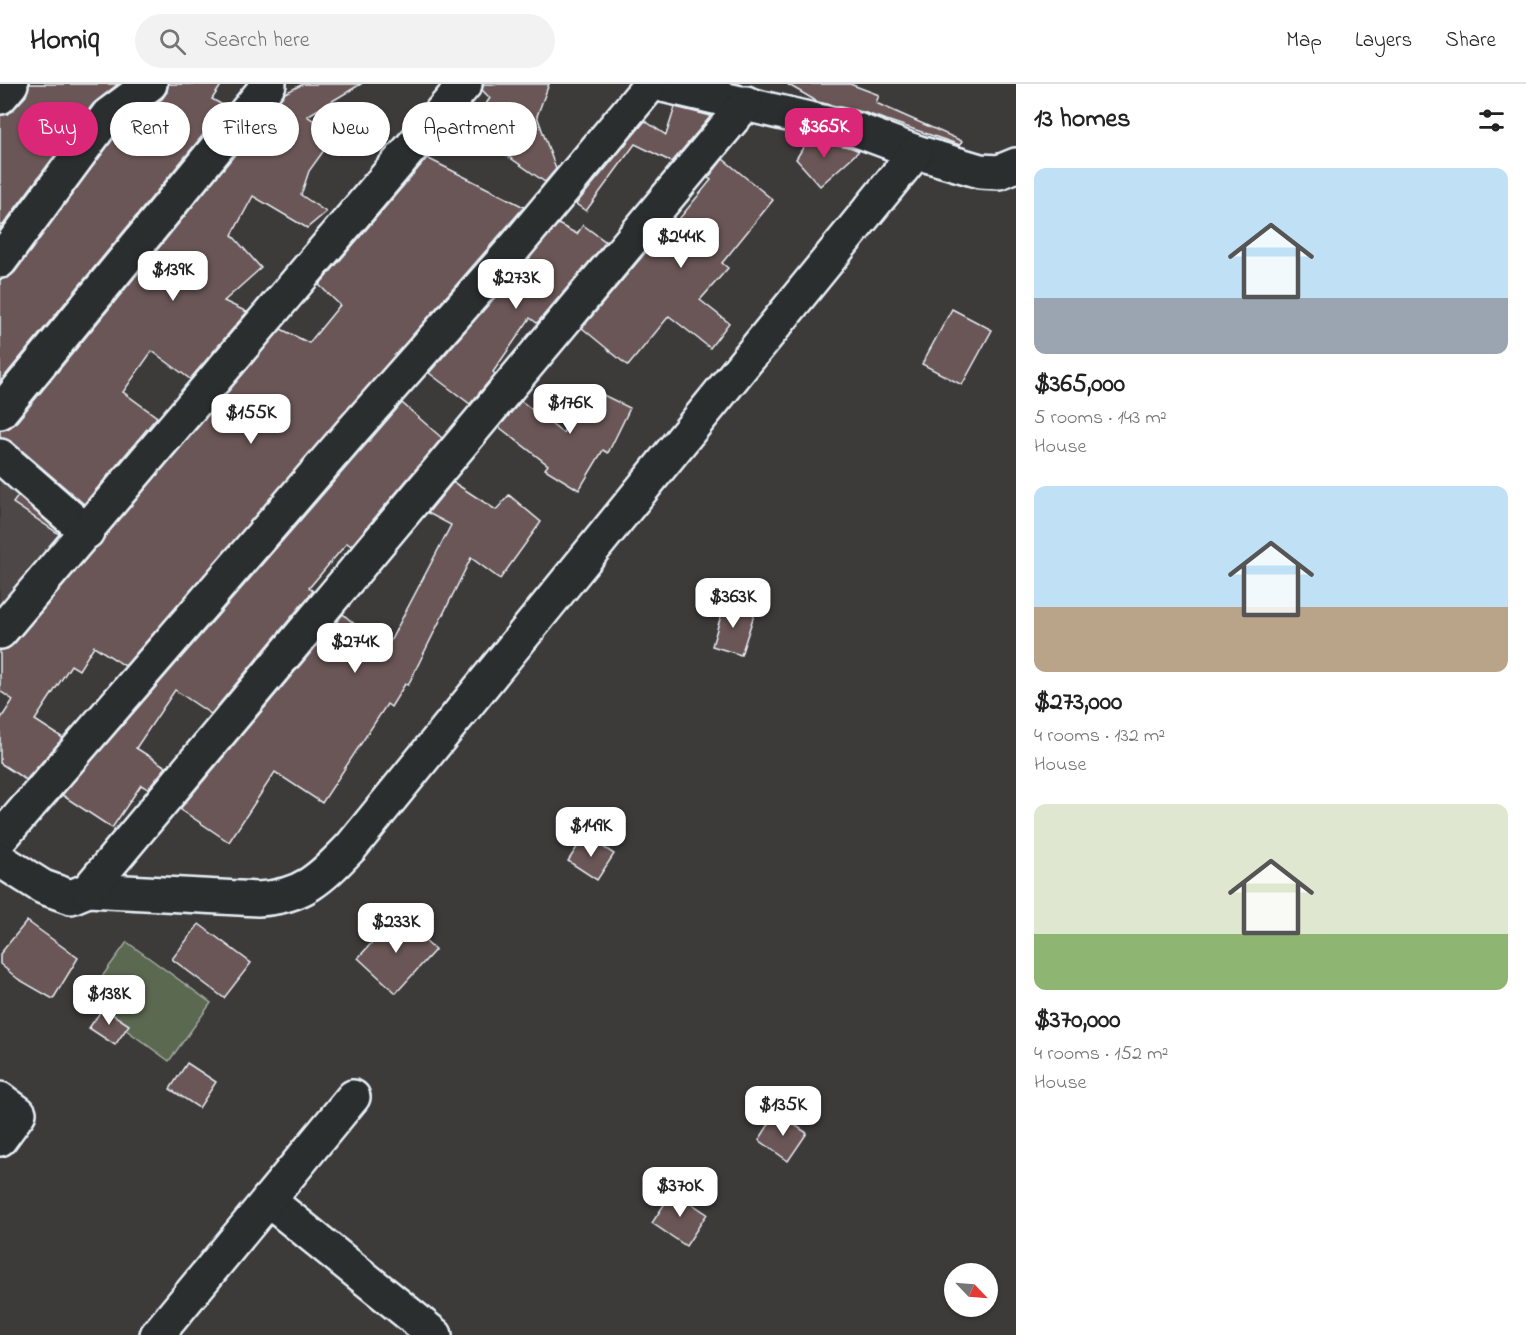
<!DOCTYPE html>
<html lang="en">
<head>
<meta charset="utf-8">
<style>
	:root { --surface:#fff; --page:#f2f2f2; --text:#222; --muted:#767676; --line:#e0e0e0; --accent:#db2777 }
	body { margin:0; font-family:"Indie Flower",sans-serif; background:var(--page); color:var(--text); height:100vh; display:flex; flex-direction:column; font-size:22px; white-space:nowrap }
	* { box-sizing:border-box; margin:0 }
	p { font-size:20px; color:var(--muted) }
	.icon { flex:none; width:33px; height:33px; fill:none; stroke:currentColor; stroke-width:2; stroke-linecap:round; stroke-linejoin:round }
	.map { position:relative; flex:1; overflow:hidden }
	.drawer { display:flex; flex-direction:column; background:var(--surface); width:510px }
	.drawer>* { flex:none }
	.guide { position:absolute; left:18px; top:18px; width:570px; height:54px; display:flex; gap:12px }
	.needle { width:39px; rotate:115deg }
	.controls { position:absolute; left:944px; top:1179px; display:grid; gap:12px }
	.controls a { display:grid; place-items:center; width:54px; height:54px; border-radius:50%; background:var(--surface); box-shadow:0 2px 4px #0004; font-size:30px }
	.price { position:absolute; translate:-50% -51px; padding:0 14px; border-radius:12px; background:#fff; color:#222; font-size:20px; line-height:39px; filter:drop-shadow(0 2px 3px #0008) }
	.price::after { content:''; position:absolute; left:50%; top:36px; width:18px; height:14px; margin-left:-9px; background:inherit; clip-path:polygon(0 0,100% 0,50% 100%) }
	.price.selected { background:var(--accent); color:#fff }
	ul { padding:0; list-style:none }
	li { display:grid; align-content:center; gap:12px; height:318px; padding:0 18px }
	li span { display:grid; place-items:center; height:186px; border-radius:12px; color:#555 }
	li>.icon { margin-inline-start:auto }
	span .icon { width:108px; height:108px; fill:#fffc; stroke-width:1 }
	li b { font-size:26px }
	h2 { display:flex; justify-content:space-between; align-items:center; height:72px; padding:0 18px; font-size:26px }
	.tag { padding:0 21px; border-radius:27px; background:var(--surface); box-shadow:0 2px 4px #0004; font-size:21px; line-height:54px }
	.tag.selected { background:var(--accent); color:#fff }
	header { display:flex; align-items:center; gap:36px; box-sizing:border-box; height:84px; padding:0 30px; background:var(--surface); border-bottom:2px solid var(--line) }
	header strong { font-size:28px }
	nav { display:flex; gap:33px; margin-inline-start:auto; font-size:21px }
	.search { width:420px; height:54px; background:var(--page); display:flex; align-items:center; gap:15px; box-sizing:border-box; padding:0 21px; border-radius:33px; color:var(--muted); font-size:22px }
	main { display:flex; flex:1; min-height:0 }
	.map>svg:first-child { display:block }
</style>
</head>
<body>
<header>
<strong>Homiq</strong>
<div class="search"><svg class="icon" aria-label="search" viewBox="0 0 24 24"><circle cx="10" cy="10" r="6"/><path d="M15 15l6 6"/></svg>Search here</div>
<nav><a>Map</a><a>Layers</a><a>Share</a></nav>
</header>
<main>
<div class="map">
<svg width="1016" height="1251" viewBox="0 0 1016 1251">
	<rect width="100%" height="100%" fill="#3d3a3a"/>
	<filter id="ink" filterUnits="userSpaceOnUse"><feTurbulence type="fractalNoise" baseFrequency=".0167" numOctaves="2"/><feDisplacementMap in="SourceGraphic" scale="12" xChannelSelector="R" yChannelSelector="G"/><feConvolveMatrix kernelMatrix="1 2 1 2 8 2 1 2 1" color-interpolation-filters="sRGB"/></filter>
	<g filter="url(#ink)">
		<polygon fill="#4d4646" points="0,389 68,447 0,529"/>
		<polygon fill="#5c6951" stroke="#a2ada4" stroke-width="1.5" points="127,858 211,919 169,977 85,916"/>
		<g fill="#6a5756" stroke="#e8f1f8" stroke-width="1.5">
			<polygon points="29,0 118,0 93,20 0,145 0,31 7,30 14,25 26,12"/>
			<polygon points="168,0 222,0 212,15 226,23 0,298 0,195 8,194 15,188 121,44 162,15 167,8"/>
			<polygon points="303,0 361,0 307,32 335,51 309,87 301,111 326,128 307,144 253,112 232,151 261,184 224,217 247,228 190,295 152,267 123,308 157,333 84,420 12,358 0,354 0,346 7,345 15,340 285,9"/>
			<polygon points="483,0 549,0 537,32 556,85 545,98 469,45 490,14 482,6"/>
			<polygon points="787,0 850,0 879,11 876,19 962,57 960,61 863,28 818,18"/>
			<polygon points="675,23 711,32 672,78 635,60 586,127 576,120 645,37 666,51"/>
			<polygon points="809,54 852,64 859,67 820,102 796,75"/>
			<polygon points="427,74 524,123 125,582 94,562 79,586 71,581 35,636 63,654 26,696 0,679 0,636 13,616 0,607 0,566 7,565 14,560 281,245 309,259 340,221 319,201"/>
			<polygon points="723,75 773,116 722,179 728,184 700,216 729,239 710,264 669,232 628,282 582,244 672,137 675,140 711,96 708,94"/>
			<polygon points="558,140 577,150 583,141 606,158 537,239 530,234 493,288 495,290 470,320 429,289"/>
			<polygon points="952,225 992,246 962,301 922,280"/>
			<polygon points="585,302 630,324 608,369 603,366 579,406 545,385 548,381 499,343 521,317 563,349"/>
			<polygon points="402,319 442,354 351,462 347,459 309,504 313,507 211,630 175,606 136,664 166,683 148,705 141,701 112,744 62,711"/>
			<polygon points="453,398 496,426 509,411 541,438 500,495 471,474 408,601 405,600 391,623 387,620 322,719 275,688 229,758 180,725 343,530 385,567 451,441 428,429"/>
			<polygon points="18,412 60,449 59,450 13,419"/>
			<polygon points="725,518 755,528 741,571 712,562"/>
			<polygon points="585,751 614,770 597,796 568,777"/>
			<polygon points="397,831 435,866 396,909 358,874"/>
			<polygon points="27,837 78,874 53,915 18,895 0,880 0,870"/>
			<polygon points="199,840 251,879 224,914 172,875"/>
			<polygon points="103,924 129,941 115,961 89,944"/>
			<polygon points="187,979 216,998 199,1024 170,1005"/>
			<polygon points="776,1029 807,1049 788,1077 759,1056"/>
			<polygon points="673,1107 707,1130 686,1162 652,1139"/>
		</g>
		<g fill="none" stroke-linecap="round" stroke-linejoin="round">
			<g stroke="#e8f1f8" stroke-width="38">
				<g id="minor">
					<polyline points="658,0 857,46 916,68 980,87 999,88 1016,81"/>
					<polyline points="0,13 11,0"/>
					<polyline points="0,177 108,31 150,0"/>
					<polyline points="0,328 269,0"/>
					<polyline points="0,372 87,448"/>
					<polyline points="0,548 465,0"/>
					<polyline points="0,755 353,346 515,163 651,0"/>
					<path d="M0,776L43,803L71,813L88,806L258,815C303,813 321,794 351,763L916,68"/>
					<polyline points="88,806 746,19"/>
					<polyline points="0,1015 19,1029 0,1055"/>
					<polyline points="268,1116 435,1251"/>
					<polyline points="157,1251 353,1013"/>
				</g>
			</g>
			<use href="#minor" stroke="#2a2d2e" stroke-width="33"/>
		</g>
	</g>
</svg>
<div class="controls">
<a><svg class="needle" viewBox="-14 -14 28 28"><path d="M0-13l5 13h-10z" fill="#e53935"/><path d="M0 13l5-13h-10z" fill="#767676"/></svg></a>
</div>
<b class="price selected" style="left:824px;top:75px">$365K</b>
<b class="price" style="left:681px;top:185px">$244K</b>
<b class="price" style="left:173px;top:218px">$139K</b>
<b class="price" style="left:516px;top:226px">$273K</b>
<b class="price" style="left:570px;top:351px">$176K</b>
<b class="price" style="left:251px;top:361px">$155K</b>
<b class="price" style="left:733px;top:545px">$363K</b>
<b class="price" style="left:355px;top:590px">$274K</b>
<b class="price" style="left:591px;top:774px">$149K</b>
<b class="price" style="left:396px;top:870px">$233K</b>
<b class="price" style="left:109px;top:942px">$138K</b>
<b class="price" style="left:783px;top:1053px">$135K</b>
<b class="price" style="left:680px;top:1134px">$370K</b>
<div class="guide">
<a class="tag selected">Buy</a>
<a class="tag">Rent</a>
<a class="tag">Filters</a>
<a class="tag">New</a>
<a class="tag">Apartment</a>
</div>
</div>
<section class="drawer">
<h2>13 homes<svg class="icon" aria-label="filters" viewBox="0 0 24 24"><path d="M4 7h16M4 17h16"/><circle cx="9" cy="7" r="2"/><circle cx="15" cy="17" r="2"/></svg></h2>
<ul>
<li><span style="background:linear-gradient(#bfe0f5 70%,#9aa5b1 0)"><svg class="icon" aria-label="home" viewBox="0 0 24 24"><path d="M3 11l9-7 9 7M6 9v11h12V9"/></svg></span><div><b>$365,000</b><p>5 rooms · 143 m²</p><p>House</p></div></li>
<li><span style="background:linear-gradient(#bfe0f5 65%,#b9a48a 0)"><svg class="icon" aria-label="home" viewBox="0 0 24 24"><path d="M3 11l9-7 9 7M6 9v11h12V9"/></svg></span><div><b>$273,000</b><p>4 rooms · 132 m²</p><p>House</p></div></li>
<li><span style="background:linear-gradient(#dfe7d0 70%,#8fb573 0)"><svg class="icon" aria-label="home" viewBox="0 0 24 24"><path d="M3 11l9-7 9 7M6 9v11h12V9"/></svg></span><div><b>$370,000</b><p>4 rooms · 152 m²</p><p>House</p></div></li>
</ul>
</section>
</main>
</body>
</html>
